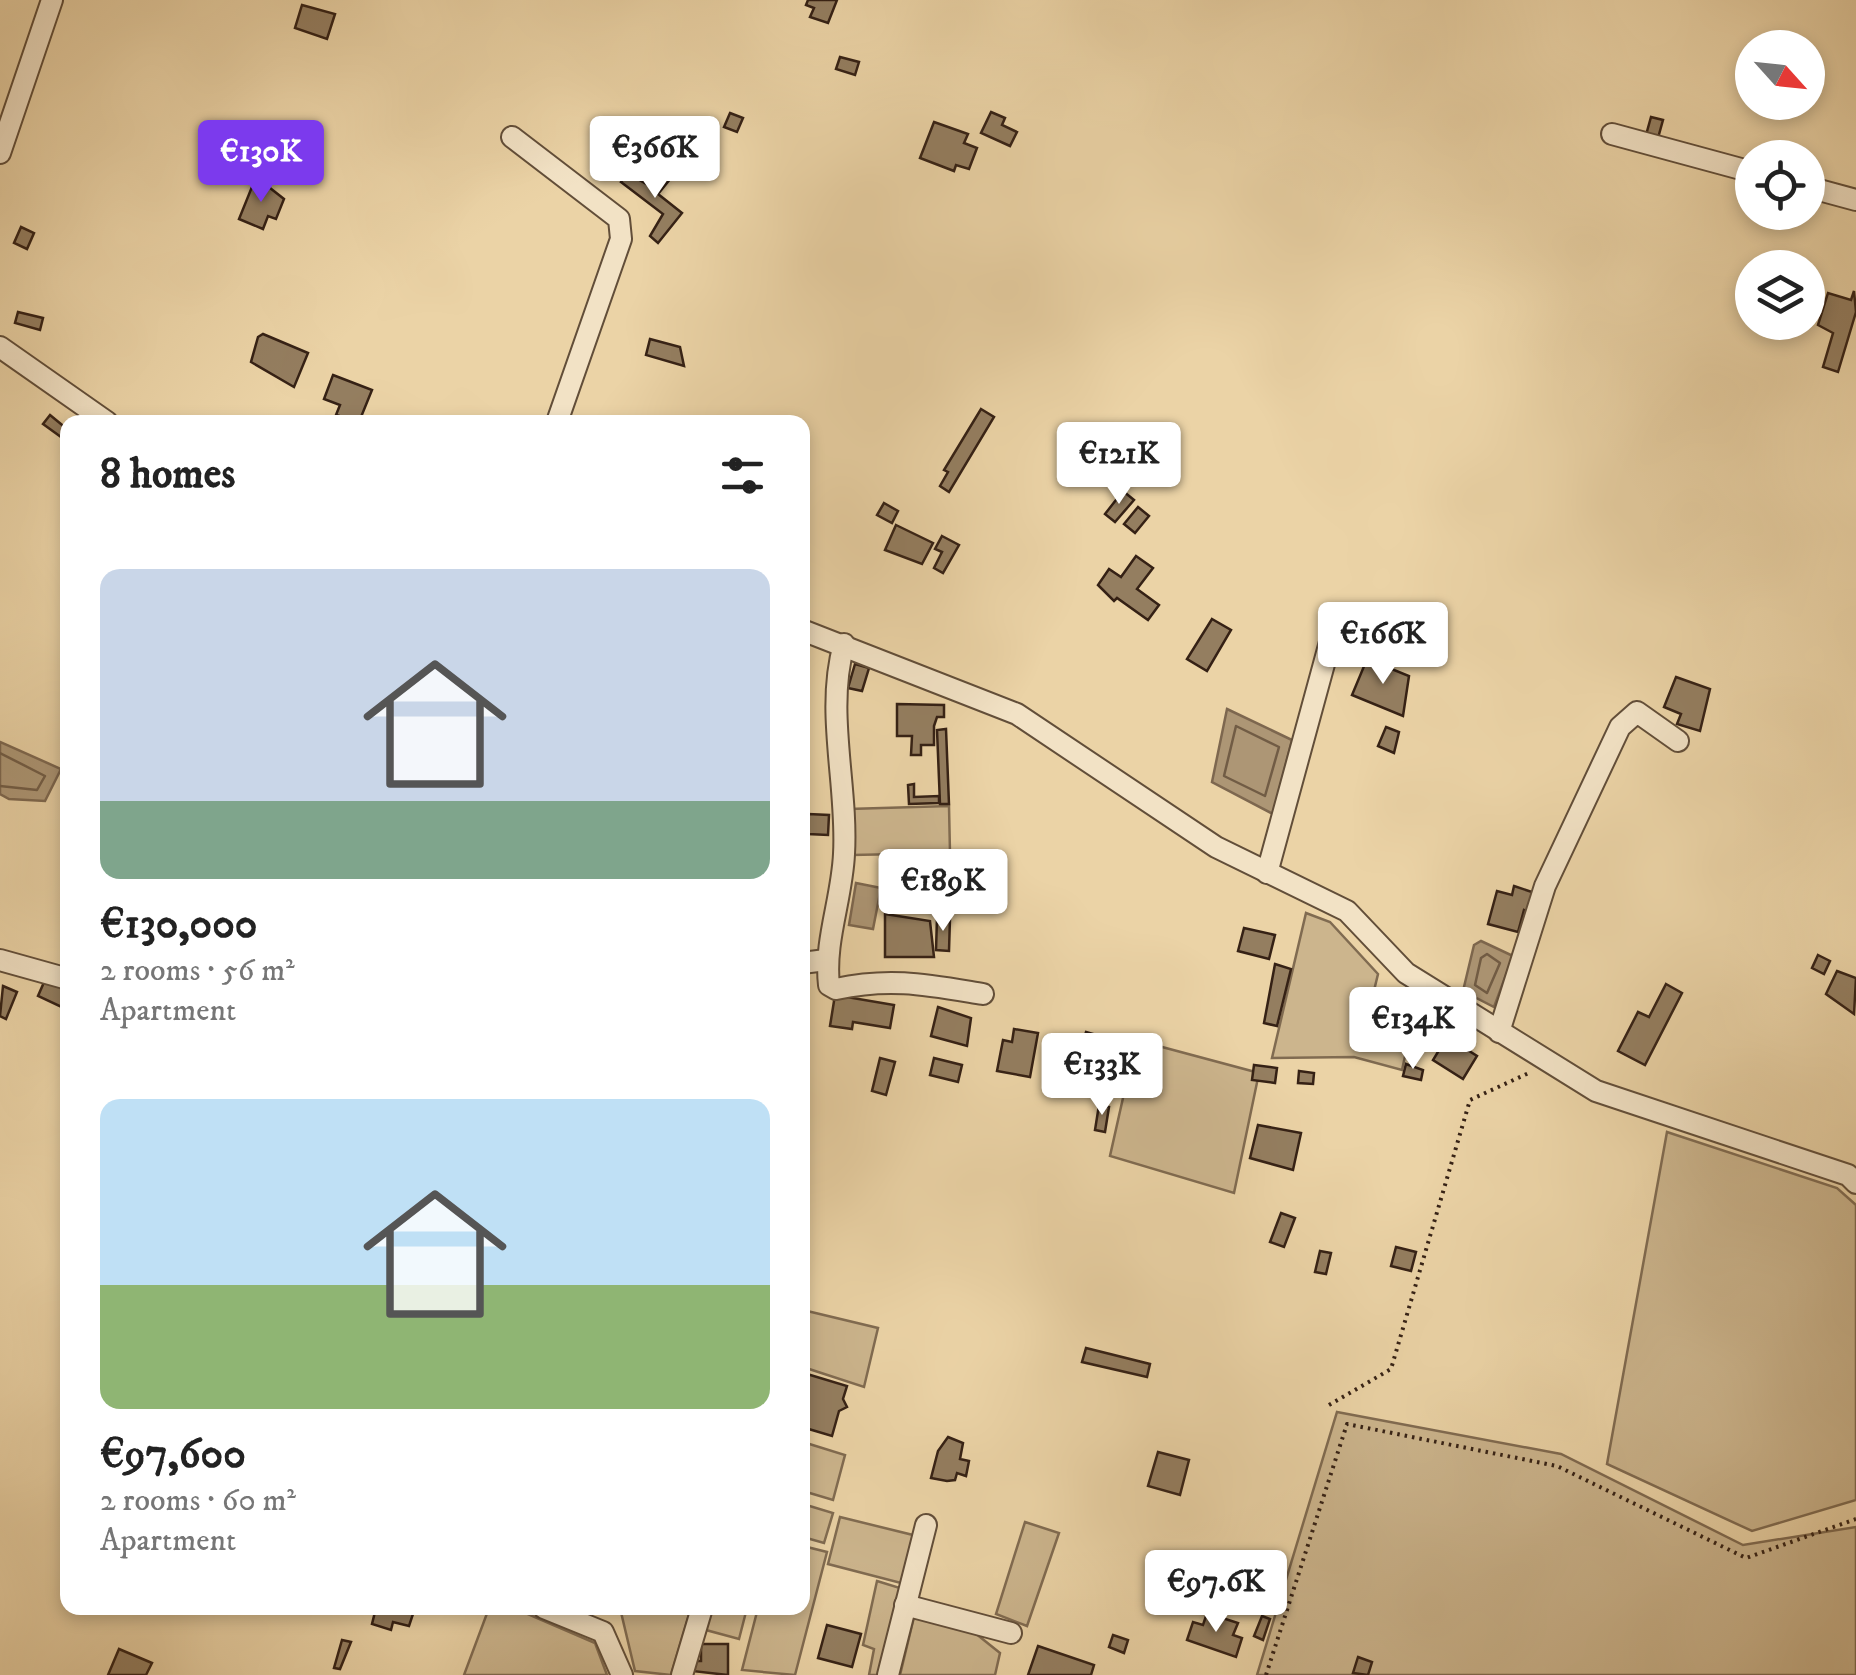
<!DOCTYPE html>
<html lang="en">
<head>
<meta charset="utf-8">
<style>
	:root { --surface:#fff; --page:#f6f6f6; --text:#222; --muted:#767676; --accent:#7c3aed }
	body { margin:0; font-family:"IM FELL DW Pica",serif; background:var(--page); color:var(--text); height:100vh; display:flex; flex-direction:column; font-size:38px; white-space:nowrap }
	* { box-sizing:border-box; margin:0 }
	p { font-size:32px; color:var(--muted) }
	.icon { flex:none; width:55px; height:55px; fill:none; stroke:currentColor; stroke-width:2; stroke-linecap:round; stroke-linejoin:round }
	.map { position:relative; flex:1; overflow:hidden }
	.panel { position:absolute; left:60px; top:415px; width:750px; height:1200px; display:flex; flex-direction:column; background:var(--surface); border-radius:20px; box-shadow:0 5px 15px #0003 }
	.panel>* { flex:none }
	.needle { width:65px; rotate:117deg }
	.controls { position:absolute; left:1735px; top:30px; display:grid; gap:20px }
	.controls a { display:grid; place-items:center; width:90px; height:90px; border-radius:50%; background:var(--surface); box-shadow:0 5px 15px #0003; font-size:50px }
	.price { position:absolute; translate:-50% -85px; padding:0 22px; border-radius:10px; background:#fff; color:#222; font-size:32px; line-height:65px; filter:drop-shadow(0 2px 5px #0008) }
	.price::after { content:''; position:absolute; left:50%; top:60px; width:30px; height:22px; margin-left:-15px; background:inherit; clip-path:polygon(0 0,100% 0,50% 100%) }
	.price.on { background:var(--accent); color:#fff }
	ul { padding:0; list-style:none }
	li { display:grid; align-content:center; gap:20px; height:530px; padding:0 40px }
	li span { display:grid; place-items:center; height:310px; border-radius:20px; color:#555 }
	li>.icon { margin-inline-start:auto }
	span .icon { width:180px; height:180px; fill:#fffc; stroke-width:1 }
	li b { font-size:42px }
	h2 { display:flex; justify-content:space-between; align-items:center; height:120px; padding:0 40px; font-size:42px }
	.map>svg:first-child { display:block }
</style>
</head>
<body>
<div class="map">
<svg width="1856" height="1675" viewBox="0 0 1856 1675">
	<rect width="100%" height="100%" fill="#ebd3a6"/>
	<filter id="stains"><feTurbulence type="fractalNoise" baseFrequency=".002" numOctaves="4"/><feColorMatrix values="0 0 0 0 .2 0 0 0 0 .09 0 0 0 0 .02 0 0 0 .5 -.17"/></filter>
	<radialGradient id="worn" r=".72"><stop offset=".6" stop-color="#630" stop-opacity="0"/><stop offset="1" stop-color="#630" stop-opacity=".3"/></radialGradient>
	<g fill="#ccb58d" stroke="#806b51" stroke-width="2.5">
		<polygon points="949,806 950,853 852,855 849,809"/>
		<polygon points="1306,913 1330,922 1378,974 1364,1032 1407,1047 1402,1070 1354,1057 1272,1058"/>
		<polygon points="1136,1040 1259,1073 1234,1193 1110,1156"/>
		<polygon points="1667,1132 1837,1188 1856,1205 1856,1500 1752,1531 1607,1464"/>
		<polygon points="803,1310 878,1328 864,1387 803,1367"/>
		<polygon points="1337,1412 1561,1454 1743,1545 1856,1527 1856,1675 1257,1675"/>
		<polygon points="803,1442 845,1455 833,1500 803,1491"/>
		<polygon points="803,1504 833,1513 824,1543 803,1537"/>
		<polygon points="840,1517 913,1535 901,1583 828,1564"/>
		<polygon points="1025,1522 1059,1533 1027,1626 996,1614"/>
		<polygon points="803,1546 827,1552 795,1675 742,1670 758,1608 802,1608"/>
		<polygon points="877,1581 900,1588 881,1675 869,1675 874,1649 863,1645"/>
		<polygon points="489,1608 514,1608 595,1643 607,1675 464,1675"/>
		<polygon points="620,1608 691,1608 671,1675 635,1671"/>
		<polygon points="712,1608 747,1608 739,1639 706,1630"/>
		<polygon points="914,1617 965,1625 1000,1653 995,1675 900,1675"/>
	</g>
	<g fill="#ad9675" stroke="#7d674f" stroke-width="2.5">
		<polygon points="1227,709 1292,740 1273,814 1212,782"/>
		<polygon points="0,742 61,769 45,801 9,799 0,794"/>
		<polygon points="856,883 881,888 873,929 849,925"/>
		<polygon points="1481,941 1513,956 1494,1007 1463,991 1474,945"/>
	</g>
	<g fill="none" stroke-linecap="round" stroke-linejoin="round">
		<g stroke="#715c45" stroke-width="2.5">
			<polygon points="1236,726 1279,747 1265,796 1224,776"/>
			<polyline points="0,753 45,776 37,790 0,786"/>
			<polygon points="1487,954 1500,963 1487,993 1475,985 1481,958"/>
		</g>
	</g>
	<g fill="#947e60" stroke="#352115" stroke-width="2.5">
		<polygon points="808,0 837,0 828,23 810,17 814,8 806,5"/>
		<polygon points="302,5 335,14 327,39 295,28"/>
		<polygon points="840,57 859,62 855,75 836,69"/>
		<polygon points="991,112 1005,118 1002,125 1017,132 1010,146 981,133"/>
		<polygon points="730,113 743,118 737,132 724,127"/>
		<polygon points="1651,117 1663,120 1658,138 1646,135"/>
		<polygon points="934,122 968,134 964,143 977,148 969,169 956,165 954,171 920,158"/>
		<polygon points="660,170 671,178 658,194 682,213 658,243 650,236 663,214 621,182 628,173 648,185"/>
		<polygon points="256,177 284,199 276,219 268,216 263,229 239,219"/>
		<polygon points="21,227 34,233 27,249 14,243"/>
		<polygon points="1854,291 1856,312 1838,372 1823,367 1833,333 1818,325 1828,293 1851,300"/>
		<polygon points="18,312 43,318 40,330 15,323"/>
		<polygon points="263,334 308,353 294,387 251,362 258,337"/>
		<polygon points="650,339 680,347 684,366 646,355"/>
		<polygon points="333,375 372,390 359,422 336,415 340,405 324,399"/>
		<polygon points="981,409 994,417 949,492 940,486 948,472 944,470"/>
		<polygon points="50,415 67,429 61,437 43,424"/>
		<polygon points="1123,491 1134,500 1115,522 1105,514"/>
		<polygon points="884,503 898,511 892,523 877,515"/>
		<polygon points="1138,507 1149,516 1135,533 1124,524"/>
		<polygon points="896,525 933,543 922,564 885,550"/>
		<polygon points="942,536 959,545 943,573 934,568 942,552 935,549"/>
		<polygon points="1136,556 1153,568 1137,589 1159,605 1148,620 1117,598 1114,601 1098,585 1109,569 1121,577"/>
		<polygon points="1212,619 1231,630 1207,671 1187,659"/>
		<polygon points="1358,623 1373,630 1368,643 1381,655 1378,662 1349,644"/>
		<polygon points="1367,659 1409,676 1403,716 1352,695"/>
		<polygon points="855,664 869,668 862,691 848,688"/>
		<polygon points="1676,677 1710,689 1700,731 1677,724 1681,714 1664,707"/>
		<polygon points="897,704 944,705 944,717 937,717 934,726 934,745 921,745 921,755 911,755 912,736 897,736"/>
		<polygon points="1386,727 1399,732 1394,753 1378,746"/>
		<polygon points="946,729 949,804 940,804 937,730"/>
		<polygon points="914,784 914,797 939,796 939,803 909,804 908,785"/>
		<polygon points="808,814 829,815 828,835 808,834"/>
		<polygon points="1514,886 1538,894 1532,913 1524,910 1518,932 1488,924 1497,891 1512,895"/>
		<polygon points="885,914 930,921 934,957 885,957"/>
		<polygon points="937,918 950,918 949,951 936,950"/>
		<polygon points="1244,928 1275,935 1269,959 1238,951"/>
		<polygon points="1818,955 1830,961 1824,974 1812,968"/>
		<polygon points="1275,964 1291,969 1277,1026 1264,1023"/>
		<polygon points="1837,971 1856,978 1854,1014 1826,994"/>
		<polygon points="45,980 68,991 68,1010 38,996"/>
		<polygon points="1666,984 1682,993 1645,1065 1618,1051 1638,1012 1649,1017"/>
		<polygon points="3,986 17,992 6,1019 0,1016"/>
		<polygon points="835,995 894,1005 890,1028 853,1022 852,1029 830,1026"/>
		<polygon points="938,1007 971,1018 967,1046 931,1036"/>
		<polygon points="1014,1029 1038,1033 1030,1077 997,1071 1003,1040 1012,1042"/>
		<polygon points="1086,1032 1121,1042 1114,1069 1078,1059"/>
		<polygon points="1447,1037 1477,1056 1463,1079 1433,1060"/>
		<polygon points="880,1058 895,1062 886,1095 872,1091"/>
		<polygon points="934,1058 962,1065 958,1082 930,1075"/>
		<polygon points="1406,1064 1423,1070 1421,1080 1403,1076"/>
		<polygon points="1254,1065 1277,1068 1275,1083 1252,1080"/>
		<polygon points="1299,1071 1314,1073 1313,1084 1298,1083"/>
		<polygon points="1099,1105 1109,1107 1105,1132 1095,1130"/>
		<polygon points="1258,1125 1301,1133 1293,1170 1250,1158"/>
		<polygon points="1281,1213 1295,1218 1284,1247 1270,1242"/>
		<polygon points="1396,1247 1416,1252 1411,1271 1391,1266"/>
		<polygon points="1320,1251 1331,1253 1326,1274 1315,1272"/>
		<polygon points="1086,1348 1150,1364 1147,1377 1082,1362"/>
		<polygon points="807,1374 847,1386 843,1399 847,1407 839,1411 832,1436 802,1427"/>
		<polygon points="948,1437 963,1443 960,1459 969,1461 966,1476 957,1473 955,1480 947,1481 931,1478 938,1451"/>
		<polygon points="1158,1452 1189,1460 1180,1495 1148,1486"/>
		<polygon points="376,1608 415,1608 409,1626 393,1622 391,1630 372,1624"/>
		<polygon points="1207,1613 1238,1623 1233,1635 1242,1638 1236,1657 1187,1640 1193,1622 1203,1625"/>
		<polygon points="1262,1616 1270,1619 1263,1640 1254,1636"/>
		<polygon points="827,1625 861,1634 852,1667 818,1658"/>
		<polygon points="1113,1635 1128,1640 1124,1653 1109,1647"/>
		<polygon points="342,1640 351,1642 340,1669 334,1668"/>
		<polygon points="701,1644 728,1644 728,1675 692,1671 692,1661 701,1661"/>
		<polygon points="1038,1646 1094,1665 1091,1675 1028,1675"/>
		<polygon points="119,1649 152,1663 146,1675 108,1675"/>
		<polygon points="1358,1657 1372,1662 1368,1675 1353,1673"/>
	</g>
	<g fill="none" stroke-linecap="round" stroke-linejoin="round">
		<g stroke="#624e39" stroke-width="24">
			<g id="minor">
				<polyline points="1612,134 1752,172"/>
				<polyline points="512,137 619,219 621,239 557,422"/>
				<polyline points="0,153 52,0"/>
				<polyline points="1808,187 1856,200"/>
				<polyline points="0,347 107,422"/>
				<polyline points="802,630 1017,714 1216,847 1347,911 1406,973 1596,1091 1848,1175 1856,1183"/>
				<path d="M844,644C825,712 848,785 844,854C842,899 824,941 829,985L836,989C891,977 928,985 983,994"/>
				<polyline points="1267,873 1330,642"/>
				<polyline points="0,960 68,979"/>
				<polyline points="802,963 826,960"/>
				<polyline points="1499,1032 1545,886 1620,727 1637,712 1678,741"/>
				<polyline points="905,1605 1011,1633"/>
				<polyline points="544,1608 603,1632 622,1675"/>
				<polyline points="682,1675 702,1608"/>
				<polyline points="888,1675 926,1525"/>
			</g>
		</g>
		<g stroke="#352115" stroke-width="4" stroke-dasharray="2.5 5" stroke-linecap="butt">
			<polyline points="1329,1405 1391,1369 1470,1100 1531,1072"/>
			<polyline points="1266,1675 1347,1424 1557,1466 1746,1558 1856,1519"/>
		</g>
		<use href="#minor" stroke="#f2e2c5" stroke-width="20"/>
	</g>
	<rect width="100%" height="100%" filter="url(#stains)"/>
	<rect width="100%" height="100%" fill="url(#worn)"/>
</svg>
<div class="controls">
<a><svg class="needle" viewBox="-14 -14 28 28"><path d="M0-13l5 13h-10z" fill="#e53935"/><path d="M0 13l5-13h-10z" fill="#767676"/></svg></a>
<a><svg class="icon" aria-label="locate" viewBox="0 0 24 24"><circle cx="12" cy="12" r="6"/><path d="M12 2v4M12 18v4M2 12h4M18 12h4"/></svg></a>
<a><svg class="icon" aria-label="layers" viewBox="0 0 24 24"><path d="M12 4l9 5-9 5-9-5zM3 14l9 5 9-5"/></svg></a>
</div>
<b class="price" style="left:655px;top:201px">€366K</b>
<b class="price on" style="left:261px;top:205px">€130K</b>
<b class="price" style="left:1119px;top:507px">€121K</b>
<b class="price" style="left:1383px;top:687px">€166K</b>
<b class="price" style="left:943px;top:934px">€189K</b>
<b class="price" style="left:1413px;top:1072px">€134K</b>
<b class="price" style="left:1102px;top:1118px">€133K</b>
<b class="price" style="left:1216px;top:1635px">€97.6K</b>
<section class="panel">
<h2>8 homes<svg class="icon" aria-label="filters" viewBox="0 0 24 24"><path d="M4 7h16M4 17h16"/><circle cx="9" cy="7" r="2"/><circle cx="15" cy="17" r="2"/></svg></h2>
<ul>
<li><span style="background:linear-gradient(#c9d6e8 75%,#7fa58c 0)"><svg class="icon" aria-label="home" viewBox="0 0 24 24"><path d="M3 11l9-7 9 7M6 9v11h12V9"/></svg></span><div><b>€130,000</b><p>2 rooms · 56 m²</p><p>Apartment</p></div></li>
<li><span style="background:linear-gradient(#bfe0f5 60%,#8fb573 0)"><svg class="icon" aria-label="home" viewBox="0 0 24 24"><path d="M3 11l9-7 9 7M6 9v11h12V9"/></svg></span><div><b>€97,600</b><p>2 rooms · 60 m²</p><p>Apartment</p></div></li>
</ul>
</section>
</div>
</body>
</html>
